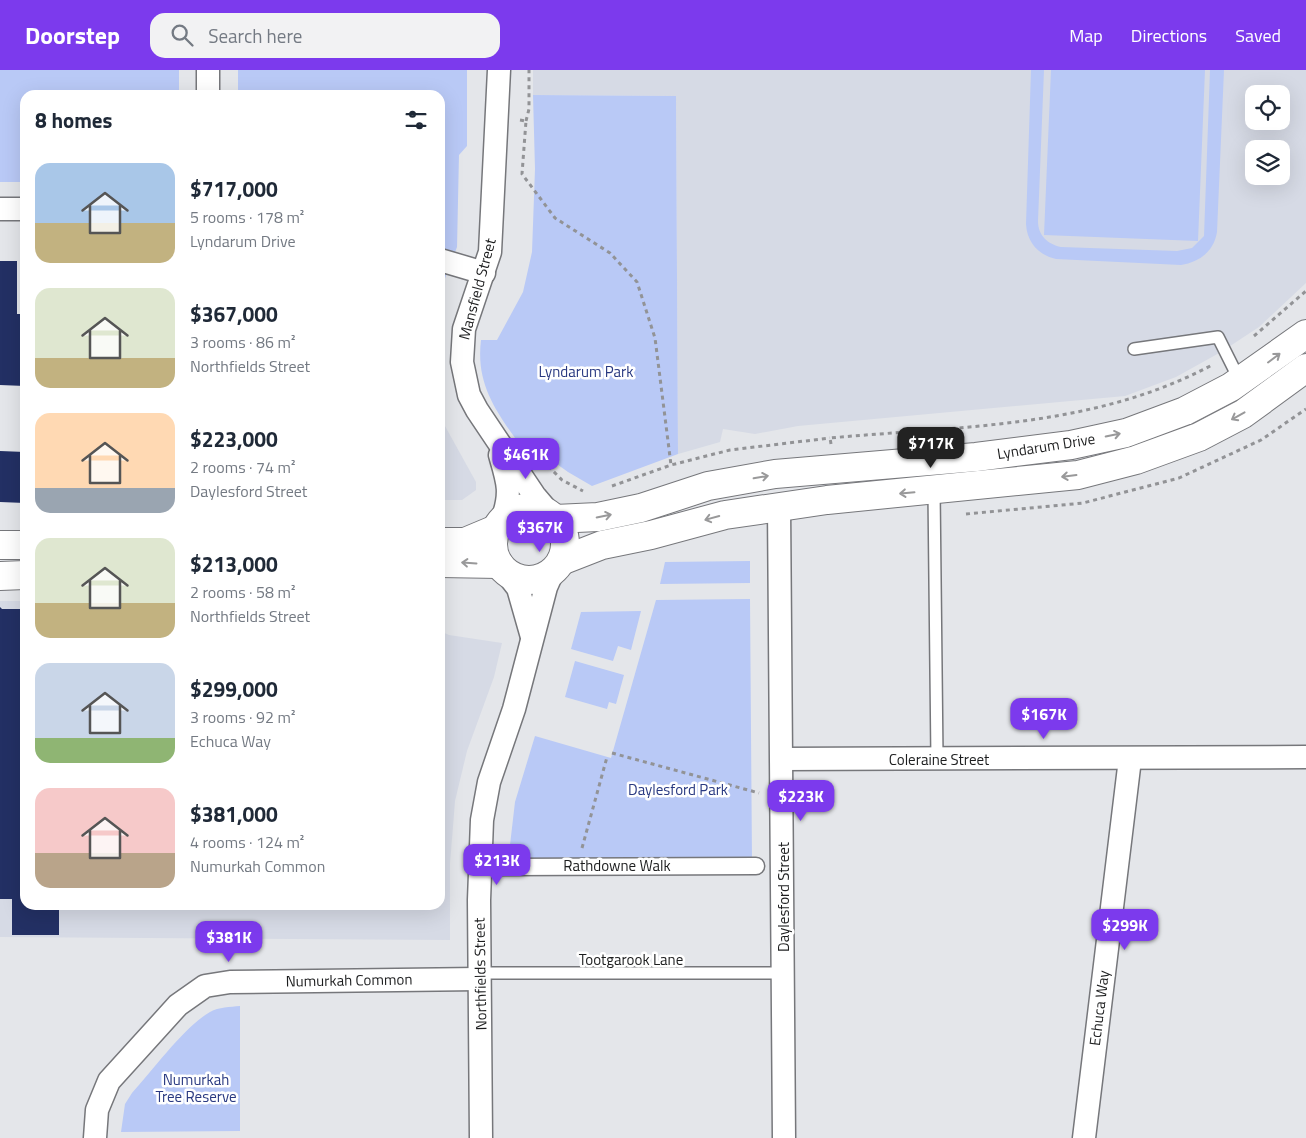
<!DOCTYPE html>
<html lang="en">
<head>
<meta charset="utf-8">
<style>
	:root { --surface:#fff; --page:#f2f2f3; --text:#1f2937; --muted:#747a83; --accent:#7c3aed }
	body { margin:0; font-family:"Titillium Web",sans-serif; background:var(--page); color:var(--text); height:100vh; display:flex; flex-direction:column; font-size:19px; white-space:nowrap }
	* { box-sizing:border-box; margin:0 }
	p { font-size:16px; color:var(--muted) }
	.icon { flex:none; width:28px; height:28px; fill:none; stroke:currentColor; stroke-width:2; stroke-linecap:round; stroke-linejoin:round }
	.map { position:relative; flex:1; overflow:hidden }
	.sheet { position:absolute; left:20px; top:20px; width:425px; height:820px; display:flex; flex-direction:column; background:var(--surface); border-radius:15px; box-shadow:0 5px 20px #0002 }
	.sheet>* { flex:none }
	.fabs { position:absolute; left:1245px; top:15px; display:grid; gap:10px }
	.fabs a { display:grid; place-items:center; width:45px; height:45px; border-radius:10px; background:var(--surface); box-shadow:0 5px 20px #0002; font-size:25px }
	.price { position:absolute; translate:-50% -42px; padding:0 11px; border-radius:10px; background:var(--accent); color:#fff; font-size:16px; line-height:32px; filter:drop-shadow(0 1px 2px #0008) }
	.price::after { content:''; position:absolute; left:50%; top:30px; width:15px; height:11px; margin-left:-8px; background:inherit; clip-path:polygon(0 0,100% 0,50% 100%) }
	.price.current { background:#222; color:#fff }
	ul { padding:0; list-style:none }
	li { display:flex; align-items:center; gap:15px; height:125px; padding:0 15px }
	li span { display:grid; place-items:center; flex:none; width:140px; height:100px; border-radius:15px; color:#555 }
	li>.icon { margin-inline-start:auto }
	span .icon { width:60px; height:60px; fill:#fffc; stroke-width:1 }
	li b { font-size:21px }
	h2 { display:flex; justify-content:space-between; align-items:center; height:60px; padding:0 15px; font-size:21px }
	header { display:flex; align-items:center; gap:30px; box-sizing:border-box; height:70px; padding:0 25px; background:var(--accent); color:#fff }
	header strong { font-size:24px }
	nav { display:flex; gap:28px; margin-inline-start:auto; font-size:18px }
	.search { width:350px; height:45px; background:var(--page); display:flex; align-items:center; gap:12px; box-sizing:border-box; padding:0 18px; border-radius:15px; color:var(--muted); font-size:19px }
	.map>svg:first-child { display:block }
</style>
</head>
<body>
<header>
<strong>Doorstep</strong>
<div class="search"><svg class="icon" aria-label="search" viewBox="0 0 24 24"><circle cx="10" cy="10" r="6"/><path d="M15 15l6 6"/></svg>Search here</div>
<nav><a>Map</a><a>Directions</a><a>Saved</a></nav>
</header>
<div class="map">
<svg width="1306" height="1068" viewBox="0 0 1306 1068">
	<rect width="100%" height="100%" fill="#e4e6ea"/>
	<g fill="#d6dae5" fill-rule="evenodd">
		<path d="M533,0H1306V213L1259,257L1221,282L1176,307L1125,326L798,356L755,364L723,359L720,372L678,384L676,26L533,25ZM1254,24H1281V51H1254ZM1254,79H1281V106H1254Z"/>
		<polygon points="440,347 476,412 476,420 462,430 440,430"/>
		<polygon points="0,531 25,531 25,835 440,835 440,561 449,565 502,573 494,607 467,681 455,731 450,794 450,870 0,867"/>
	</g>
	<g fill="#b9c9f6">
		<polygon points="0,0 179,0 179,25 25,25 25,112 0,112"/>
		<polygon points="238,0 467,0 467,76 459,85 457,177 441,219 440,25 238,25"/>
		<path d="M1031,0H1044L1038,151C1038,166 1048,174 1061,177L1177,181L1192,178L1204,166L1210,0H1224L1217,162C1214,181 1200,192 1181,195L1056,189C1038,185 1027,172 1026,154Z"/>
		<polygon points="1051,0 1205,0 1198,171 1044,165"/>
		<path d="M533,25L676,26L678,384L592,416L568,402L547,387L527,385C501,347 475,319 481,270H497L523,222L532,182L535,99Z"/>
		<polygon points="750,491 750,513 660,514 665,492"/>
		<polygon points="750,529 752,792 508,792 515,732 535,666 611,688 656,530"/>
		<polygon points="641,541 631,580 618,576 613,591 571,579 581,542"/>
		<polygon points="575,591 624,605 616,634 609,632 607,639 565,627"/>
		<path d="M240,936V1061L121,1062L125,1034L132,1023C153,1000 184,957 210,942C219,937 230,937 240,936Z"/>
	</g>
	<g fill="#233064">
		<polygon points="0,191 17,191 17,244 25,244 25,316 0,315"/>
		<polygon points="0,381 25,382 25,433 0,432"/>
		<polygon points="0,537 2,539 25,539 25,835 59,835 59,865 12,865 12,829 0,829"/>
	</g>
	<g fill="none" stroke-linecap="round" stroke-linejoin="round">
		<g stroke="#76777b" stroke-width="14">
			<g id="service">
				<polyline points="1134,279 1218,267 1240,311"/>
				<polyline points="934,420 937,689"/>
				<polyline points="480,903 783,903"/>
			</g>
		</g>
		<g stroke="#76777b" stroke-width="19">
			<polyline id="pedestrian" points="479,797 756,796"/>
		</g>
		<g stroke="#76777b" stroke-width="25">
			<g id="minor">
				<polyline points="208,0 208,25"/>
				<polyline points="499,0 490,182 464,259 462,292 469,325 477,340 534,425 551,445"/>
				<polyline points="0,139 25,139"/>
				<polyline points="440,190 484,203"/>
				<path d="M500,385C508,412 512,423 502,450"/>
				<polyline points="779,436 784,1068"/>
				<polyline points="504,500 518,518 532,567"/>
				<polyline points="782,689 1306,687"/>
				<polyline points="95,1068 97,1040 109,1011 178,935 205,916 230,912 479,909"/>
				<polyline points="481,1068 479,830 482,750 489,712 514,639 546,517 553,501"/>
				<polyline points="1084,1068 1130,689"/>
			</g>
		</g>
		<g stroke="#76777b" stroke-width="30">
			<g id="tertiary">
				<circle cx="529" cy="474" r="36"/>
				<polyline points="555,449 598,447 641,438 708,416 775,404 976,387 1071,375 1126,363 1185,341 1231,317 1306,264"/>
				<polyline points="440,472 465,472 496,459"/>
				<polyline points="0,475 25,475"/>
				<polyline points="561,491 602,475 651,465 725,445 827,430 1078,405 1136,390 1199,367 1243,344 1306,298"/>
				<polyline points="440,493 499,494"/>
				<polyline points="0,506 25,505"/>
			</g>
		</g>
		<g stroke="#929396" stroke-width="3" stroke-dasharray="4 4" stroke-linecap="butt">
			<polyline points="520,50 526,51 522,104 555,148 610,183 637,212 655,268 671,395"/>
			<polyline points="526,51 529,39 529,0"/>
			<polyline points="1254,266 1306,221"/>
			<path d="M831,374L830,368C961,356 1094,358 1212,295"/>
			<polyline points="541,393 548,396 562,410 583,421"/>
			<polyline points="612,416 671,395 730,380 830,368"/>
			<polyline points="966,444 1083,433 1179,408 1261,370 1306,339"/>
			<polyline points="612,683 759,723"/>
			<polyline points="582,778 607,687"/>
		</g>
		<use href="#service" stroke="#fff" stroke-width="11"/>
		<use href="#pedestrian" stroke="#fff" stroke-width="16"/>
		<use href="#minor" stroke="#fff" stroke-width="22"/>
		<use href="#tertiary" stroke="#fff" stroke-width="28"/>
	</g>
	<defs><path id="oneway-shaft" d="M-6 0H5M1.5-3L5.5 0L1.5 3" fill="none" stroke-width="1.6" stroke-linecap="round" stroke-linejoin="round" transform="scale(1.25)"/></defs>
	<g stroke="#99999a">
		<use href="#oneway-shaft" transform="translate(1274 288) rotate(-37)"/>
		<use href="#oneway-shaft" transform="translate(1238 346) rotate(151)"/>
		<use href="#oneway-shaft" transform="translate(1113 365) rotate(-12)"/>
		<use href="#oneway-shaft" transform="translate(1069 406) rotate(173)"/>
		<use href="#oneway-shaft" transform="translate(761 407) rotate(-10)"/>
		<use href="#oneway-shaft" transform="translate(907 423) rotate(175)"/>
		<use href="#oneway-shaft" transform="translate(604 446) rotate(-11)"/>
		<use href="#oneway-shaft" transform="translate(712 448) rotate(165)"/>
		<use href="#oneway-shaft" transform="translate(469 493) rotate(-176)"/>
	</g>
	<g text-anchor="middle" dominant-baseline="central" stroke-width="5" stroke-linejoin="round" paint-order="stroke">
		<g font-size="15" fill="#1c1d1e" stroke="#fff">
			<text transform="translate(477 219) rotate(-75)">Mansfield Street</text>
			<text transform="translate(1046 376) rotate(-9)">Lyndarum Drive</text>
			<text x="939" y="689">Coleraine Street</text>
			<text x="617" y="795">Rathdowne Walk</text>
			<text transform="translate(783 827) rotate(-90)">Daylesford Street</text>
			<text x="631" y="889">Tootgarook Lane</text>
			<text transform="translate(480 904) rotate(-91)">Northfields Street</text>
			<text transform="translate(349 910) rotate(-1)">Numurkah Common</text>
			<text transform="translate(1099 938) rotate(-83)">Echuca Way</text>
		</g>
		<g font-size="15" fill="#293981" stroke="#fff">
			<text x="586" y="301">Lyndarum Park</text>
			<text x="678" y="719">Daylesford Park</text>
			<text x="196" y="1009">Numurkah<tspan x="196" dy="17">Tree Reserve</tspan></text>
		</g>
	</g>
</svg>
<div class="fabs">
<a><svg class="icon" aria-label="locate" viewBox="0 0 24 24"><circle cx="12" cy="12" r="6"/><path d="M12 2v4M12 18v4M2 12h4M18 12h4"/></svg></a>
<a><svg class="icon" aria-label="layers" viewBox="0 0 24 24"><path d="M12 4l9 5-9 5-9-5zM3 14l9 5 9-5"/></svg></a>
</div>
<b class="price current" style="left:931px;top:399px">$717K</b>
<b class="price" style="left:526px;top:410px">$461K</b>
<b class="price" style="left:540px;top:483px">$367K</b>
<b class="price" style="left:1044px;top:670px">$167K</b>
<b class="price" style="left:801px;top:752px">$223K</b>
<b class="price" style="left:497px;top:816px">$213K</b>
<b class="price" style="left:1125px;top:881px">$299K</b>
<b class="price" style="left:229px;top:893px">$381K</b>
<section class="sheet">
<h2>8 homes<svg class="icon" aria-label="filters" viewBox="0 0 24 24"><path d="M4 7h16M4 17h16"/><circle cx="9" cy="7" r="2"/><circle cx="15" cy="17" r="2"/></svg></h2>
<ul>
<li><span style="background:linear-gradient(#a9c7e8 60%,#c2b280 0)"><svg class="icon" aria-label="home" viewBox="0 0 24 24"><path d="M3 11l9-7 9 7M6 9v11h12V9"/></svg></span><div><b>$717,000</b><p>5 rooms · 178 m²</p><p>Lyndarum Drive</p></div></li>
<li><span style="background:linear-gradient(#dfe7d0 70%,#c2b280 0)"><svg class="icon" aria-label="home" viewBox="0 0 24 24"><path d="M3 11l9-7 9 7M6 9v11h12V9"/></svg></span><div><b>$367,000</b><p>3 rooms · 86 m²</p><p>Northfields Street</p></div></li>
<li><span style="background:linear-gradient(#ffd9b3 75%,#9aa5b1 0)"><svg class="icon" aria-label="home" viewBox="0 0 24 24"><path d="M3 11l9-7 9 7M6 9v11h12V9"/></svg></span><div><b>$223,000</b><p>2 rooms · 74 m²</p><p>Daylesford Street</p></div></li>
<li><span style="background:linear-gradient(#dfe7d0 65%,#c2b280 0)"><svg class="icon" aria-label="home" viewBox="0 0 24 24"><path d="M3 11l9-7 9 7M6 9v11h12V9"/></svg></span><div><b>$213,000</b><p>2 rooms · 58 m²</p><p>Northfields Street</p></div></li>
<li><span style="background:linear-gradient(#c9d6e8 75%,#8fb573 0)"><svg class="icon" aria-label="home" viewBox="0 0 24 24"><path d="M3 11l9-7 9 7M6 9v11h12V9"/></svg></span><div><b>$299,000</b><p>3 rooms · 92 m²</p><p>Echuca Way</p></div></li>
<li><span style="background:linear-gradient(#f6c9c9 65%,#b9a48a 0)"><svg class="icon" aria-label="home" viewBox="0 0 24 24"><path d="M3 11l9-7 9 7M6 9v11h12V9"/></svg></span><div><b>$381,000</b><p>4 rooms · 124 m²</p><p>Numurkah Common</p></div></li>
</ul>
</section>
</div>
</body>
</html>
